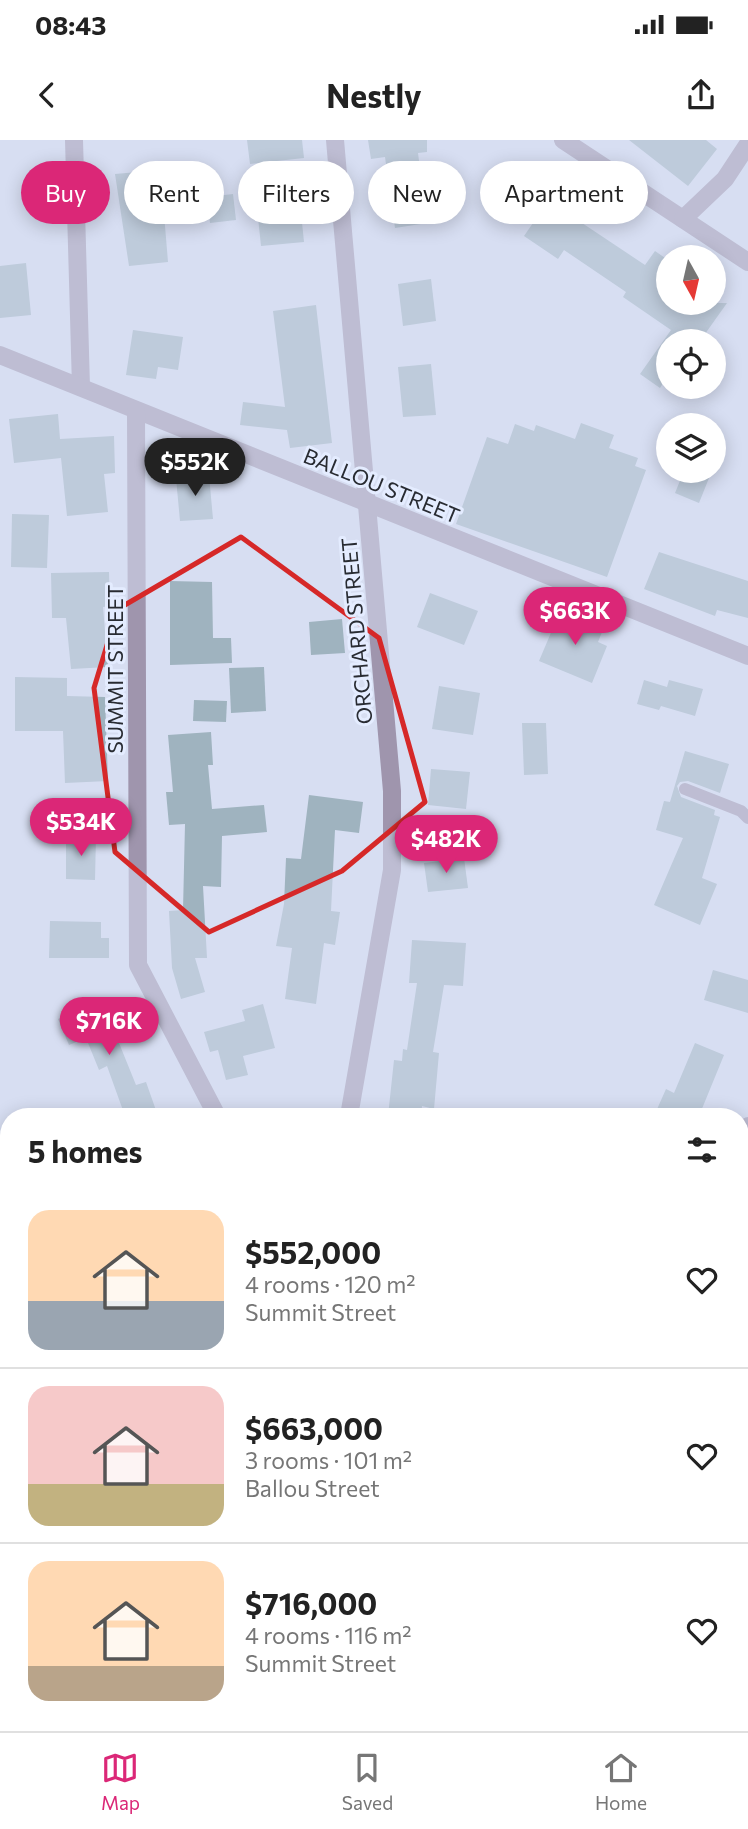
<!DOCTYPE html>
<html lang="en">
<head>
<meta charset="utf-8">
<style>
	:root { --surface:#fff; --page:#f2f2f2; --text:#222; --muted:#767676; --line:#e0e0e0; --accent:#db2777 }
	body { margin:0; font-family:Commissioner,sans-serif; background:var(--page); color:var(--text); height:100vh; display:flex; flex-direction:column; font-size:26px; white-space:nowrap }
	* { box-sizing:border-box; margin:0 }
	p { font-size:23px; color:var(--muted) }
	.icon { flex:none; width:38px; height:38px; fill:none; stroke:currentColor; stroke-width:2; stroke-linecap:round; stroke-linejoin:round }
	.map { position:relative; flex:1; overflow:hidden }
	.details { position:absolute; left:0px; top:968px; width:749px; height:625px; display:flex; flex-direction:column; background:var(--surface); border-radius:28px 28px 0 0; box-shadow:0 4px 18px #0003 }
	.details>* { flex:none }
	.top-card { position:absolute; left:21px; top:21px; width:707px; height:63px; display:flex; gap:14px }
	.needle { width:46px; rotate:172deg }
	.fabs { position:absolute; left:656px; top:105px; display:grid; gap:14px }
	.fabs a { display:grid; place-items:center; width:70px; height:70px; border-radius:50%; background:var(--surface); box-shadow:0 4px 18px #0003; font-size:35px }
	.price { position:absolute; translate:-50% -60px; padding:0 16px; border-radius:24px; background:var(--accent); color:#fff; font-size:23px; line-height:46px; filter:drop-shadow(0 2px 4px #0008) }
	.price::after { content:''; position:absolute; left:50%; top:42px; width:21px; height:16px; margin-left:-10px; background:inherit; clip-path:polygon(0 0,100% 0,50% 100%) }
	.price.selected { background:#222; color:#fff }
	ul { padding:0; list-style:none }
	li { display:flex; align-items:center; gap:21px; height:175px; padding:0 28px }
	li+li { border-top:2px solid var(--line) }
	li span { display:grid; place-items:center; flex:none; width:196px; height:140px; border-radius:21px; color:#555 }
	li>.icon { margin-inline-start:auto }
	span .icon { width:84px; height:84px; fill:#fffc; stroke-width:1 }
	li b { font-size:30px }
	h2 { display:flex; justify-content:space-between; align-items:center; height:84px; padding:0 28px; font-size:30px }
	.pill { padding:0 24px; border-radius:32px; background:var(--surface); box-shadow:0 4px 18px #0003; font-size:24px; line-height:63px }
	.pill.selected { background:var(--accent); color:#fff }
	.status { display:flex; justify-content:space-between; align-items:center; height:49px; padding:0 35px; background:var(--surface); direction:ltr }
	.status svg { height:19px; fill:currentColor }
	header { display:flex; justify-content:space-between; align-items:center; height:91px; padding:0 28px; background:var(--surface); font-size:32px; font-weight:700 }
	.menu { display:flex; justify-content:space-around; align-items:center; height:98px; border-top:2px solid var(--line); background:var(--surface); font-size:19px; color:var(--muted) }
	.menu a { display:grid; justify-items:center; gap:4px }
	.menu .selected { color:var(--accent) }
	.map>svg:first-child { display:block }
</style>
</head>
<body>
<div class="status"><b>08:43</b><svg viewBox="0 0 49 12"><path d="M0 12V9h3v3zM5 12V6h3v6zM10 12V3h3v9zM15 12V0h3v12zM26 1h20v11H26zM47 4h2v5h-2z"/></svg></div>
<header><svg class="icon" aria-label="back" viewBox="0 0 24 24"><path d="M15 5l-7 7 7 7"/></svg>Nestly<svg class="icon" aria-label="share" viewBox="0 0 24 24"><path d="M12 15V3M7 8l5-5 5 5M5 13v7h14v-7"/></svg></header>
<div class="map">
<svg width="748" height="1591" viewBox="0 0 748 1591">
	<rect width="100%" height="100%" fill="#d7def2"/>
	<g fill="#9fb3bf">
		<polygon points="247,0 302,0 304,18 250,24"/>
		<polygon points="368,0 427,0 427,12 418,13 427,83 395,88 385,17 371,19"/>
		<polygon points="629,0 706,0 717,9 688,46"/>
		<polygon points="149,31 150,39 161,38 168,122 129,126 115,34"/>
		<polygon points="233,54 236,80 210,83 207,57"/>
		<polygon points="551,57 585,79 582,83 645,125 655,111 668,120 668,163 727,163 700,201 668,201 668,235 660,248 640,234 671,190 623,157 626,152 564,110 558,119 524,96"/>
		<polygon points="300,63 304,102 261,106 257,68"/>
		<polygon points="26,123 31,175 0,178 0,126"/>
		<polygon points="431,139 436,181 403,186 398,144"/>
		<polygon points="316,165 332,303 290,308 287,290 240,285 243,262 285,267 273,171"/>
		<polygon points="133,190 183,197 178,230 158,227 156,239 126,235"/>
		<polygon points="431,224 436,275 403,277 398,227"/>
		<polygon points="58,274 60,299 114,296 115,333 104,334 108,372 67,376 61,318 14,323 9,279"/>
		<polygon points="581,283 614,295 609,308 638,318 635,326 646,330 607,437 456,384 487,297 508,304 515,284 534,291 536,285 575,299"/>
		<polygon points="684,331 709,338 699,363 675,353"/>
		<polygon points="209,335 213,379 180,381 176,338"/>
		<polygon points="12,374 49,375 47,428 11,427"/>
		<polygon points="659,412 748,441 748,478 717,470 715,476 644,449"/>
		<polygon points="109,432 110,466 103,467 108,527 71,529 66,478 52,478 51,433"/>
		<polygon points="170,441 212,442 213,498 231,498 232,523 170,525"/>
		<polygon points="430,453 478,471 464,505 417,487"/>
		<polygon points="561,469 604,487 598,502 607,506 592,543 539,521"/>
		<polygon points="342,479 345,513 311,515 309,482"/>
		<polygon points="264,527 266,571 231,573 229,528"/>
		<polygon points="15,537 67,538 67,556 105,557 108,641 65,643 63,591 15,591"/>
		<polygon points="644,540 667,547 669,540 703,549 695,576 661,566 659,570 637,564"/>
		<polygon points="439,546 480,553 473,595 432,589"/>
		<polygon points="194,560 227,561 226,582 193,581"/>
		<polygon points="522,583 546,583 548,634 524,635"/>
		<polygon points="211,592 213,625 208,625 212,669 264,665 267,692 222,696 221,747 203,746 207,818 195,818 205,852 181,859 172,828 169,771 183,770 185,684 169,685 166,652 173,652 168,595"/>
		<polygon points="685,611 729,624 720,653 688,641 680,642 677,646 681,657 715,670 714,675 720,677 702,738 717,744 700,785 654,765 683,698 656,690 664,661 670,662"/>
		<polygon points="431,629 470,632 466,669 428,665"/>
		<polygon points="309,655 363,662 359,693 335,690 331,771 340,772 335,805 324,803 316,864 285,859 292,808 276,806 284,764 286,718 301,719"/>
		<polygon points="66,696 96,696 95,740 66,739"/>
		<polygon points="464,718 468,748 428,752 424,723"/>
		<polygon points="50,781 101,782 101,798 109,798 109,818 49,818"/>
		<polygon points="412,800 466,803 463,846 444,845 433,912 439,913 434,969 422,966 421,976 388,976 394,920 402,921 403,909 407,910 417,843 409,843"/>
		<polygon points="713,830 748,840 748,873 704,860"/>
		<polygon points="102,861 136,945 146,942 158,976 125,976 107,926 99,930 86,898 69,905 58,879"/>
		<polygon points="263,864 275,908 243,916 248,935 226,940 218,910 210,912 204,892 245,881 242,870"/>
		<polygon points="695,903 724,915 699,976 654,976 666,949 674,953"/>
	</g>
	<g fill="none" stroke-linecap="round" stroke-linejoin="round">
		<g stroke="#9f95ad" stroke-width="12">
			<polyline points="685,649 741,671 748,678"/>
			<polyline points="740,1441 748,1444"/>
			<polyline points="740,1583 748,1586"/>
			<polyline points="478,1584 481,1591"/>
			<polyline points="622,1591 625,1584"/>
		</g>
		<g stroke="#9f95ad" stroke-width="18">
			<polyline points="74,0 81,247"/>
			<polyline points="335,0 392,651 392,730 349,976"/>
			<polyline points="563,0 748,122"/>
			<polyline points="683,79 725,39 748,4"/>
			<polyline points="0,215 748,516"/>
			<polyline points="136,271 138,825 217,976"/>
			<polyline points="740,1001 748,986"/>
			<polyline points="0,1448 9,1438"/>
			<polyline points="210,1591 230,1584"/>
		</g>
		<g stroke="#817294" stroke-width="18">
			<polyline points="0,1211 9,1227"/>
			<polyline points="203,1584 207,1591"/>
		</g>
	</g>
	<path d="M0 0H748V1591H0ZM241,397L379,498L425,662L342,731L209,792L115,712L94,548L118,469Z" fill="#d7def2" fill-opacity=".55" fill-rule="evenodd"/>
	<path fill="none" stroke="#d62828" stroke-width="5" stroke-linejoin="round" d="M241,397L379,498L425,662L342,731L209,792L115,712L94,548L118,469Z"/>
	<g text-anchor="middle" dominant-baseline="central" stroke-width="6" stroke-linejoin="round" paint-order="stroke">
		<g font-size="21" fill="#282b32" stroke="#e4ecff">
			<text transform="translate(382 345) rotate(22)">BALLOU STREET</text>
			<text transform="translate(356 491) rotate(-95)">ORCHARD STREET</text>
			<text transform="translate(114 529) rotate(-90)">SUMMIT STREET</text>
		</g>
	</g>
</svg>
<div class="fabs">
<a><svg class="needle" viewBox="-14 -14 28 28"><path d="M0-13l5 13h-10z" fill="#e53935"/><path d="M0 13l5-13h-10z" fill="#767676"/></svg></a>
<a><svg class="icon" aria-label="locate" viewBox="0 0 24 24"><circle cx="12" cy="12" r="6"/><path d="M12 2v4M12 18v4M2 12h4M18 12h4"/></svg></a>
<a><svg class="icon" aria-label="layers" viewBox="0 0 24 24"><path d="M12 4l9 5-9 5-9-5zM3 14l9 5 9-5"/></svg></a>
</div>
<b class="price selected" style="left:195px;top:358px">$552K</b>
<b class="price" style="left:575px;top:507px">$663K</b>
<b class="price" style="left:81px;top:718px">$534K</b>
<b class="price" style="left:446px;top:735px">$482K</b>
<b class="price" style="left:109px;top:917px">$716K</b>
<div class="top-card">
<a class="pill selected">Buy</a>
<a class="pill">Rent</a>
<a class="pill">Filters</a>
<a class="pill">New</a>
<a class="pill">Apartment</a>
</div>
<section class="details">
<h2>5 homes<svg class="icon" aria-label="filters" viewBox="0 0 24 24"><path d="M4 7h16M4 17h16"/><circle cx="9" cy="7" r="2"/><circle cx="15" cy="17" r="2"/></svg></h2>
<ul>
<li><span style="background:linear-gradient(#ffd9b3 65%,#9aa5b1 0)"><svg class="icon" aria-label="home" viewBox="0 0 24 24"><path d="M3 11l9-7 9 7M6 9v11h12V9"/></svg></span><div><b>$552,000</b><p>4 rooms · 120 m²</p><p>Summit Street</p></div><svg class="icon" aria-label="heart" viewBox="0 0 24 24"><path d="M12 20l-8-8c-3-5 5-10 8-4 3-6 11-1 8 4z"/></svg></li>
<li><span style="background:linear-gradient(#f6c9c9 70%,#c2b280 0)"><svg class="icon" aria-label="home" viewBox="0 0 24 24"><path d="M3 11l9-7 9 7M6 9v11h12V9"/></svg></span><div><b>$663,000</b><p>3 rooms · 101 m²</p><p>Ballou Street</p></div><svg class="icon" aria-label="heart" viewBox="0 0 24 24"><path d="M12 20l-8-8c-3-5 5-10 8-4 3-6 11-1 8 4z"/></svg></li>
<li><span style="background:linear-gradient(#ffd9b3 75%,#b9a48a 0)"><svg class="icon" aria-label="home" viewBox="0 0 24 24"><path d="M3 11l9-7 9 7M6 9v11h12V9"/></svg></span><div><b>$716,000</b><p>4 rooms · 116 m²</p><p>Summit Street</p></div><svg class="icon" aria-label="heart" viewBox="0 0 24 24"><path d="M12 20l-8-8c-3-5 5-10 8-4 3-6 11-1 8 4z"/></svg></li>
</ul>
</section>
</div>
<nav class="menu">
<a class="selected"><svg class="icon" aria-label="map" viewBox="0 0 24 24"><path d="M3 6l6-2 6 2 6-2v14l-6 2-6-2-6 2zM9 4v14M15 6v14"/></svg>Map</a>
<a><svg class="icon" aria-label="saved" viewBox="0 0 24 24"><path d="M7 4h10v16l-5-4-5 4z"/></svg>Saved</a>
<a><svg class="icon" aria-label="home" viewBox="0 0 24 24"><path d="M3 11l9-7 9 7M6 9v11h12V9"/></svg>Home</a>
</nav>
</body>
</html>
